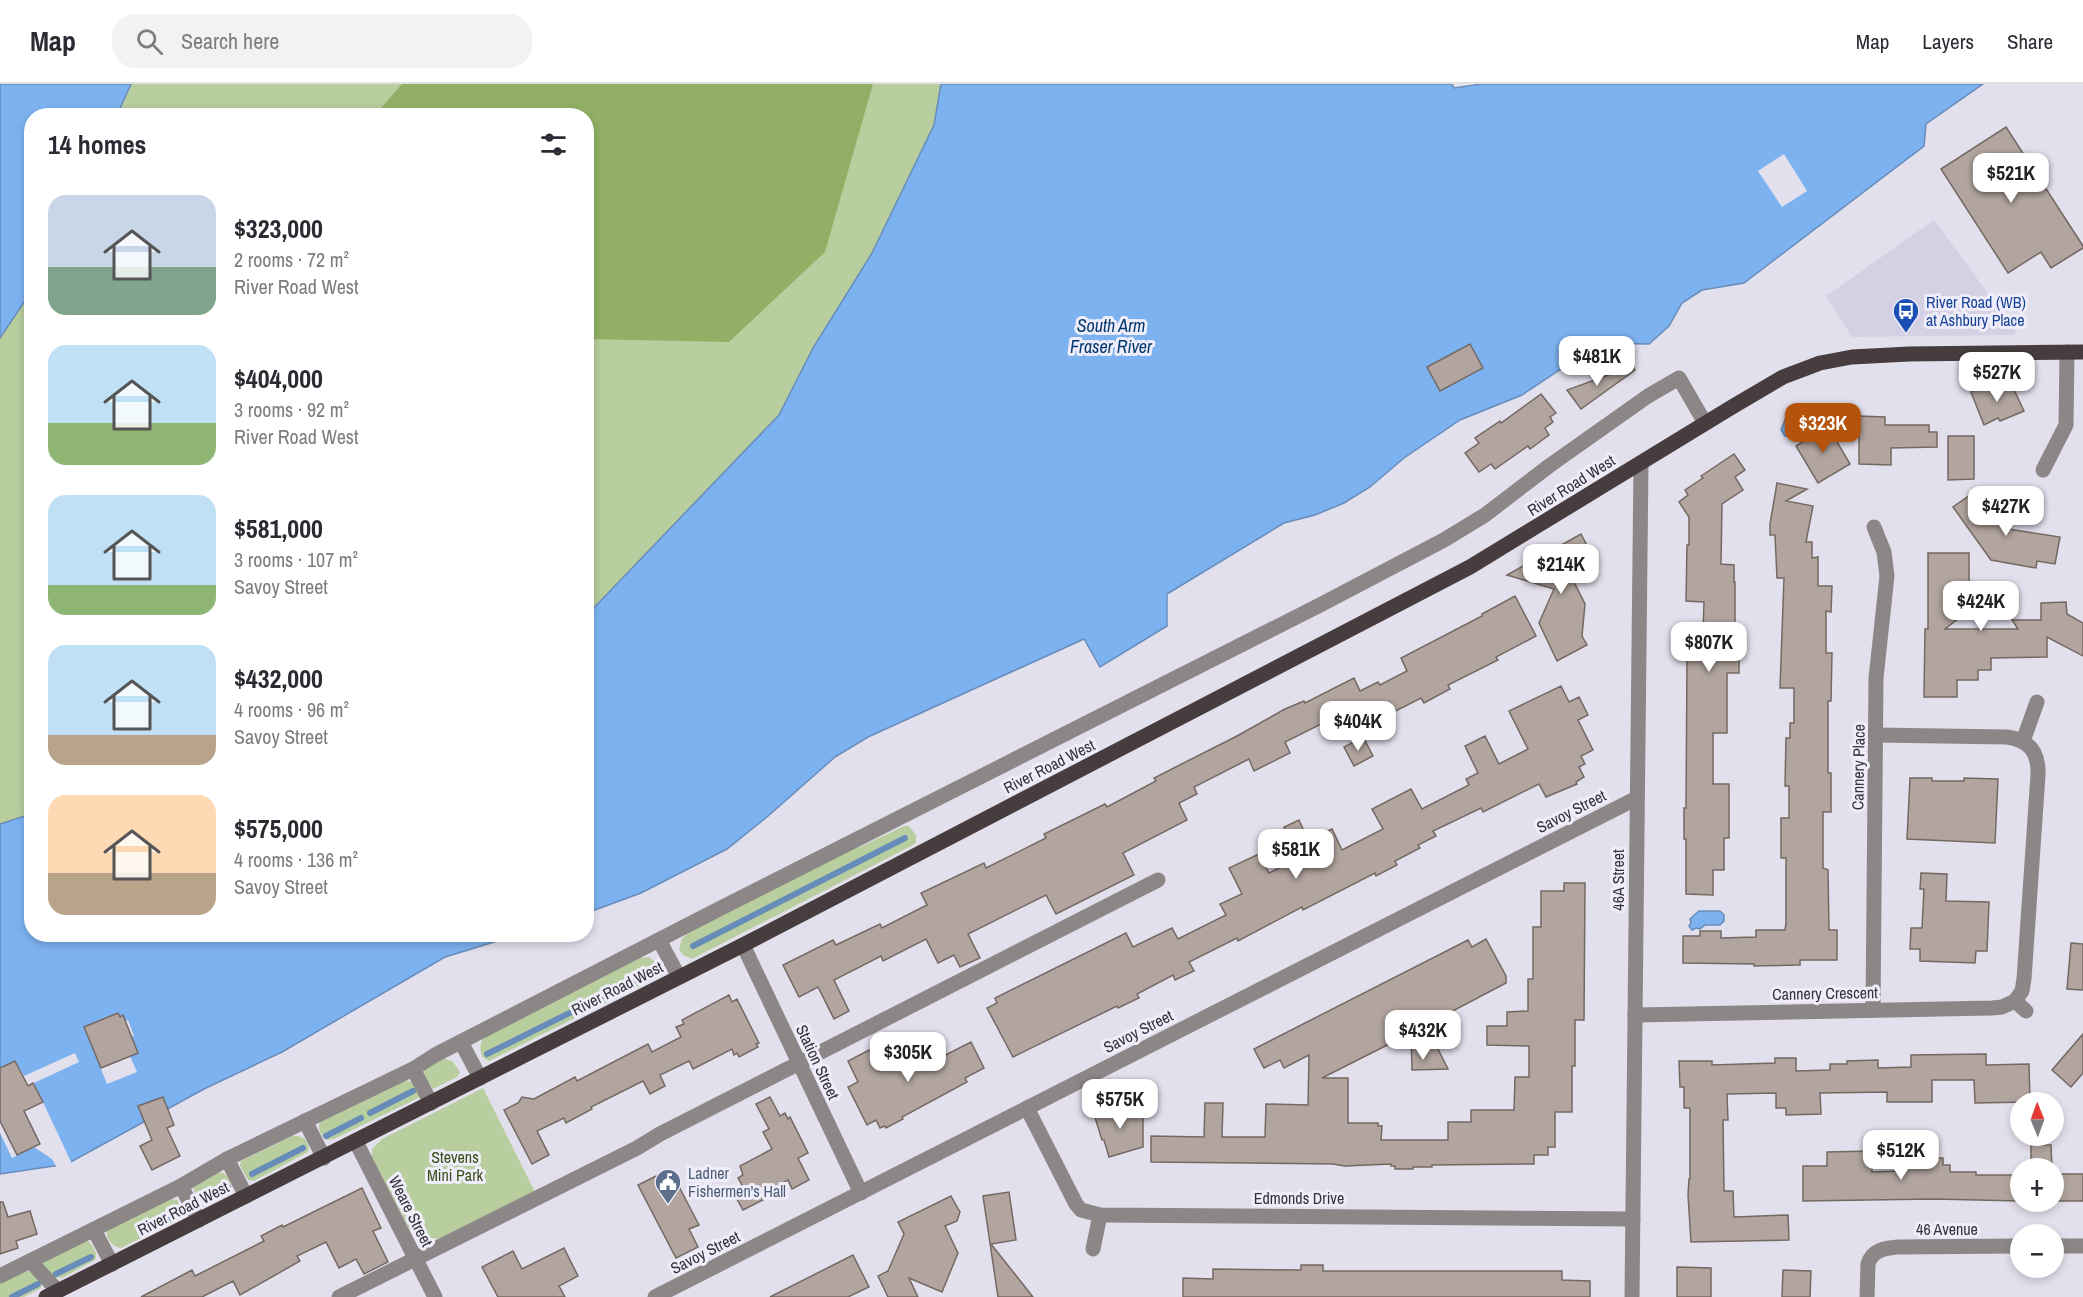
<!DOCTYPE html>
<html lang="en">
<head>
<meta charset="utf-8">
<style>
	:root { --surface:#fff; --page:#f2f2f3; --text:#2b2b33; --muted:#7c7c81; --line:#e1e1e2; --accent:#b45309 }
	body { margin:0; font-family:"Archivo Narrow",sans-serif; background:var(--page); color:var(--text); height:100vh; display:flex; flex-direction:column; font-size:22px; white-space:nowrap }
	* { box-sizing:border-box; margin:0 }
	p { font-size:20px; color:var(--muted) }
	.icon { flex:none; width:33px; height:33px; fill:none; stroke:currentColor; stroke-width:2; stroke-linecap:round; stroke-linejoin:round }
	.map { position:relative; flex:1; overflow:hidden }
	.details { position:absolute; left:24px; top:24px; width:570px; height:834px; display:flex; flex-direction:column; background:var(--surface); border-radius:24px; box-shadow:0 3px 9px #0003 }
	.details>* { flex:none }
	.needle { width:39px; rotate:359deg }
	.tools { position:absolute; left:2010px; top:1008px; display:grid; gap:12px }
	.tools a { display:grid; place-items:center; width:54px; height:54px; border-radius:50%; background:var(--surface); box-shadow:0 3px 9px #0003; font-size:30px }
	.price { position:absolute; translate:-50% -51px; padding:0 14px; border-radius:12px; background:#fff; color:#222; font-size:20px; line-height:39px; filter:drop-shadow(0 2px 3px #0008) }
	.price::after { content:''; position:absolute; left:50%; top:36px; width:18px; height:14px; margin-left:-9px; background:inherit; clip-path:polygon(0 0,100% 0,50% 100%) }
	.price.current { background:var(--accent); color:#fff }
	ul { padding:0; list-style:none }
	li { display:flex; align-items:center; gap:18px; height:150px; padding:0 24px }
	li span { display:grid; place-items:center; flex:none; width:168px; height:120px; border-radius:18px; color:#555 }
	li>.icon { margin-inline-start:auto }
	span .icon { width:72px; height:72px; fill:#fffc; stroke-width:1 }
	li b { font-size:26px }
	h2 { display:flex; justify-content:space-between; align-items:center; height:72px; padding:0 24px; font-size:26px }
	header { display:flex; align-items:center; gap:36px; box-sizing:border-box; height:84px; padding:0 30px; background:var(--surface); border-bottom:2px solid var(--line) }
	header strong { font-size:28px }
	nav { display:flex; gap:33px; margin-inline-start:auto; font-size:21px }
	.search { width:420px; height:54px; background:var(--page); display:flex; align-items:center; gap:15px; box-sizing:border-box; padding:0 21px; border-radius:24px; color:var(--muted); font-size:22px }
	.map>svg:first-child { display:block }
</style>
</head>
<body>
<header>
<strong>Map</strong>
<div class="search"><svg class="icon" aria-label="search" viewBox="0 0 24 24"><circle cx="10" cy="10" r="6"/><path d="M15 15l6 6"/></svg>Search here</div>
<nav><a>Map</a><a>Layers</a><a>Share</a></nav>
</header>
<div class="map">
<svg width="2083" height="1213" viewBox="0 0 2083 1213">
	<rect width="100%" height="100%" fill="#e3e0ed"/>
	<polygon fill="#d5d1e5" points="1934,136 2015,246 2016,251 1852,253 1826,212"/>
	<g fill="#b8ce9e">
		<polygon points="131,0 941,0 934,41 872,169 813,264 779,331 587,531 586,32 117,32"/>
		<polygon points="31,208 31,730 0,740 0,254"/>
		<polygon points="904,742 909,742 916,751 916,759 911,762 692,875 683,871 679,865 682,855 690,847 851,765 860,763"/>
		<path d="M649,873L657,879L661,887L657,893L489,977L482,973C480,966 479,958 485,952L639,874Z"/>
		<polygon points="443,974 452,977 460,988 457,993 433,1005 422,990 423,986"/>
		<path d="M405,996C413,997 417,1005 420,1011L418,1014L334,1055L327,1056C321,1052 317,1045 320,1038Z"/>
		<path d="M483,1004L535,1108L440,1154C429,1156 417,1153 409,1145L372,1073V1065L382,1055Z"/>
		<path d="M292,1052C302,1050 311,1058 308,1068L254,1097L248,1096L240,1082L241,1077Z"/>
		<path d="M218,1088C228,1089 232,1096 231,1106L209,1119L199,1117L194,1106V1102Z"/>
		<path d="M168,1115L177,1116L183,1128L180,1134L121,1164C112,1163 105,1153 107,1145Z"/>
		<path d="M87,1156C92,1160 99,1170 95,1176L62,1194L53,1193L43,1180L44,1177Z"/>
		<polygon points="25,1187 30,1188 41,1199 41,1204 24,1213 0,1213 0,1197"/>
	</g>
	<polygon fill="#91b065" points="402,0 873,0 825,168 729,258 587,255 586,32 375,31"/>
	<g fill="#7db2f1" stroke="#678cba" stroke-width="1.5">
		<polygon points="0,0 131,0 117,31 32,32 31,208 0,254"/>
		<polygon points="941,0 1452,0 1454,4 1482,0 1983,0 1926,40 1924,62 1744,199 1702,206 1682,219 1669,242 1649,260 1592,259 1576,264 1567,281 1522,311 1460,336 1404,374 1370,403 1344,419 1315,431 1284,439 1167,510 1167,542 1100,583 1084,555 868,653 835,673 767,733 727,765 641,809 587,829 587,531 779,331 813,264 872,169 934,41"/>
		<path d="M1798,324C1804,323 1808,326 1809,333L1798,342L1795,351L1785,352L1781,346L1787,331Z"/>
		<polygon points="31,730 32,850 517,851 445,873 282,968 204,1005 67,1080 0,1090 0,740"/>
		<polygon points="1699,827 1720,827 1724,831 1724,837 1720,841 1705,841 1700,845 1696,844 1692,846 1689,842 1691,839 1690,835"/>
	</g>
	<g fill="#e3e0ed">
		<polygon points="1784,70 1807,107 1782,123 1758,87"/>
		<polygon points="118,929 120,933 123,931 125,937 128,936 134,952 132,953 138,969 130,972 137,988 107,1000 84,943"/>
		<polygon points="75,969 79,978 34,999 72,1080 57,1084 52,1075 34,1063 12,1074 0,1049 0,984 15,977 24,992"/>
	</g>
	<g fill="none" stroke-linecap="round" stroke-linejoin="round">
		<g stroke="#678cba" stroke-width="6">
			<polyline points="693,862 905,754"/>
			<polyline points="487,970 652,888"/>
			<polyline points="370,1029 413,1007"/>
			<polyline points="326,1052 361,1034"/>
			<polyline points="252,1090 303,1064"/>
			<polyline points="216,1111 228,1103"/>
			<polyline points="144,1146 177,1130"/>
			<polyline points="56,1190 91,1173"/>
			<polyline points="12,1213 38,1200"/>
		</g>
	</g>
	<g fill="#b2a59f" stroke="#746862" stroke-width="1.5">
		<polygon points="2006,43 2083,162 2083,164 2051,184 2041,168 2008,189 1941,85"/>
		<polygon points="1470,260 1483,284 1440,307 1427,283"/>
		<polygon points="1633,282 1635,286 1581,325 1567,306"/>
		<polygon points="2010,297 2024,327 2000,337 1998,334 1984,341 1971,308 1987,300 1990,306"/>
		<polygon points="1541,310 1556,329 1550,333 1553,338 1545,344 1549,351 1530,365 1528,362 1495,385 1491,380 1479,388 1465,369 1479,359 1475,354 1500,337 1501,339"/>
		<polygon points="1859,332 1885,333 1885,341 1929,341 1929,348 1937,348 1937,363 1891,364 1891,381 1859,380"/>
		<polygon points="1826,339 1850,380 1818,399 1796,362 1815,350 1813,347"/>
		<polygon points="1948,352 1974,352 1974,395 1948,396"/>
		<polygon points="1734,370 1745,386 1735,393 1743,406 1722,420 1721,480 1734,481 1734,498 1735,498 1735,548 1739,548 1739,589 1727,589 1727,649 1713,649 1713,700 1729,700 1729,754 1724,754 1724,786 1713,786 1713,811 1686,810 1686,755 1684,755 1684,724 1686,724 1687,576 1702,576 1704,518 1686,517 1687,461 1689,461 1689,433 1679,418 1688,411 1685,406 1703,394 1701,392"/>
		<polygon points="1777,399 1807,405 1786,417 1813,422 1806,458 1812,458 1812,474 1818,473 1818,502 1832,502 1831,528 1826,527 1826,569 1832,569 1831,617 1828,617 1828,689 1831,689 1831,728 1823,728 1823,784 1828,786 1829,846 1837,846 1837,876 1800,876 1800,881 1754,882 1754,880 1683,879 1683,852 1700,852 1700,847 1721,847 1721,854 1756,853 1756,846 1785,846 1786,839 1786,774 1781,774 1781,734 1789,734 1789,702 1785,702 1786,654 1790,654 1790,639 1794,639 1794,604 1780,604 1784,494 1777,494 1775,451 1770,451 1770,440"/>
		<polygon points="1976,407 2002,444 2060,453 2055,480 2037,477 2036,484 1991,476 1953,423"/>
		<polygon points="1581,450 1592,471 1583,476 1581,491 1573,496 1585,520 1582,552 1587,561 1557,577 1539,539 1554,505 1507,491"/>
		<polygon points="1928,469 1969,469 1969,499 1958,499 1958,535 1945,545 2018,545 2012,536 2041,536 2041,519 2066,518 2067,530 2083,539 2083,572 2047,553 2047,573 1991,574 1991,586 1978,586 1978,596 1957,596 1957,613 1924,613 1925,545 1928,545"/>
		<polygon points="1515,512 1536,552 1496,573 1498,576 1448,601 1450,605 1424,619 1421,614 1349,651 1339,631 1285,658 1290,669 1254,687 1249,675 1194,703 1197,710 1179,719 1187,736 1123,769 1134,791 1056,830 1046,811 968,850 980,874 960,883 954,871 938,879 926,855 883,877 881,872 834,896 849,927 834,935 818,903 799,913 783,881 833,856 836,861 880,840 882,844 927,821 921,809 984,779 986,784 1046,754 1044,750 1105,720 1107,723 1156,697 1154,694 1237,652 1285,625 1304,617 1305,619 1354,594 1360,607 1378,598 1380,601 1407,587 1401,574 1482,532 1482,530"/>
		<polygon points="1561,602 1569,618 1579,613 1588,631 1578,636 1593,666 1581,672 1585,680 1579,683 1584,693 1576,698 1577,700 1546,713 1539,700 1483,728 1481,724 1433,747 1436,752 1418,761 1420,764 1395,777 1397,781 1376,792 1375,789 1303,826 1302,823 1238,857 1237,854 1189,878 1194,887 1175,896 1173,891 1137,910 1139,914 1118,924 1117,922 1013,973 987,924 997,919 995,914 1126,849 1133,863 1172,844 1178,855 1226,831 1220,820 1242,810 1229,784 1259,770 1269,789 1299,774 1284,743 1299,736 1308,756 1332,745 1342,766 1383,745 1372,725 1411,705 1422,725 1469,701 1466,695 1478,689 1465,662 1485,652 1499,680 1528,665 1509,627"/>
		<polygon points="1363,653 1373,672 1354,682 1344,663"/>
		<polygon points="1910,694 1932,694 1932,697 1964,697 1964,694 1998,695 1995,759 1907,755"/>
		<polygon points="1921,789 1947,790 1946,817 1989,818 1987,867 1976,867 1975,879 1920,877 1920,865 1910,865 1911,844 1922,844 1924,805 1920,805"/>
		<polygon points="1564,799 1585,799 1584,936 1575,936 1575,982 1572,982 1572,1028 1555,1028 1555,1063 1548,1063 1548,1071 1534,1071 1534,1080 1432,1081 1432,1083 1413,1083 1413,1085 1395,1085 1395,1082 1391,1082 1391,1080 1345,1082 1333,1080 1151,1078 1151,1052 1204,1053 1205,1019 1223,1019 1222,1053 1265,1053 1266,1020 1308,1021 1309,971 1284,984 1280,976 1264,984 1254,965 1468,856 1472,863 1486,855 1506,892 1506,899 1426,941 1448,985 1412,986 1411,949 1322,994 1348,994 1348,1039 1378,1039 1378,1042 1382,1042 1381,1056 1448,1056 1448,1038 1471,1038 1471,1026 1514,1026 1515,993 1529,993 1529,962 1487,961 1487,942 1507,942 1507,928 1528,927 1528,895 1533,895 1533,843 1541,843 1541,807 1564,807"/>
		<polygon points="2071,859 2083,860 2083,906 2067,905"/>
		<polygon points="729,911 732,918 737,915 759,959 756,960 758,963 739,973 737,969 734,971 732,965 693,985 689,977 660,991 665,1002 650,1010 643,997 591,1023 592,1025 566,1039 564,1034 537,1047 549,1071 532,1080 504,1026 518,1019 522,1013 534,1015 575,993 577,997 648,960 652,968 681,953 676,943 684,940 682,936"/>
		<polygon points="118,929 120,933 123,931 138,969 101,984 84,943"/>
		<polygon points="2083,950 2083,989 2071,1003 2052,986"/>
		<polygon points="971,958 984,984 965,994 967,998 902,1033 903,1035 886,1044 885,1042 880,1044 876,1036 867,1041 848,1003 858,998 848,977 869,966 879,987 916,968 924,982"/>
		<polygon points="1986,970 1986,981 2029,980 2030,1018 1975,1019 1974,996 1932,996 1932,1018 1887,1018 1887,1008 1820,1009 1821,1030 1786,1031 1786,1024 1776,1024 1776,1009 1727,1010 1728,1036 1723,1036 1724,1107 1733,1107 1734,1133 1788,1131 1789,1156 1691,1158 1688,1111 1689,1095 1690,1095 1690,1024 1684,1024 1684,1003 1680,1003 1679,977 1712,977 1712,981 1775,979 1775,974 1796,974 1796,987 1830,986 1830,980 1847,980 1847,977 1878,976 1878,984 1911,983 1911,971"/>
		<polygon points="15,977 28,1002 33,999 43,1018 24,1027 40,1060 17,1071 0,1037 0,984"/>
		<polygon points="163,1013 174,1041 167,1044 180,1072 152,1086 140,1062 152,1056 138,1022"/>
		<polygon points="770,1013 780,1032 785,1029 788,1035 790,1033 808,1069 798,1074 809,1096 792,1105 788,1096 760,1111 763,1116 743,1126 732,1106 742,1101 738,1094 743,1091 740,1082 772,1065 763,1048 769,1045 756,1020"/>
		<polygon points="1121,1020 1124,1030 1143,1030 1143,1063 1109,1073 1104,1056 1102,1056 1093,1027"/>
		<polygon points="2031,1061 2051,1061 2052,1084 2031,1084"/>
		<polygon points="1872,1067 1872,1088 1904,1087 1904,1075 1943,1074 1943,1081 1950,1081 1950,1088 1976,1088 1976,1091 2020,1091 2020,1117 1933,1115 1803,1117 1803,1082 1827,1082 1827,1068"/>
		<rect x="2054" y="1090" width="29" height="27"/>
		<polygon points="658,1091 662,1099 674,1093 699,1141 689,1145 698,1163 676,1174 638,1101"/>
		<polygon points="362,1104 381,1144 373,1147 388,1178 364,1190 356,1175 339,1184 326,1158 297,1172 300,1177 240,1211 233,1197 202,1213 141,1213 192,1186 195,1192 264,1157 261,1152 282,1141 283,1143"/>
		<polygon points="1009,1108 1016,1156 991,1160 1033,1213 998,1213 983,1112"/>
		<polygon points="951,1112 960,1128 957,1137 945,1142 958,1169 942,1208 909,1194 918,1213 888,1213 878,1192 888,1187 904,1150 898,1138"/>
		<polygon points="0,1118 3,1118 8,1133 30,1127 37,1150 16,1157 18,1164 0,1170"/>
		<polygon points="564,1164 578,1192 559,1202 565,1213 498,1213 482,1183 513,1167 522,1185"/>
		<polygon points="853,1171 869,1203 848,1213 770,1213"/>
		<polygon points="1301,1181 1323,1181 1323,1187 1562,1187 1562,1196 1590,1197 1590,1213 1183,1213 1183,1194 1213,1195 1213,1185 1301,1186"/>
		<polygon points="1677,1183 1711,1184 1711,1213 1677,1213"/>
		<polygon points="1783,1186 1811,1187 1810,1213 1782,1213"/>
	</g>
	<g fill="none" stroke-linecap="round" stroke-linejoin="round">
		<g stroke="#8c8687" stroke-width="15">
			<polyline points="2043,386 2066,341 2067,268"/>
			<path d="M1876,651L2007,653C2029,656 2039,668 2038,691L2024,895L2022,907L2015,917"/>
			<polyline points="2023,657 2037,618"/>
			<polyline points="659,856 679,893"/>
			<polyline points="743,861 861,1109"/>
			<polyline points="1873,926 1876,594 1887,492 1884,468 1874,443"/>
			<polyline points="1635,931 1992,924 2002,923 2015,917 2026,927"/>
			<polyline points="461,958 480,994"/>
			<polyline points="413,985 431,1019"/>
			<polyline points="1027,1024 1076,1120 1081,1126 1100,1131 1633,1135"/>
			<polyline points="305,1037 324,1074"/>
			<polyline points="356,1058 435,1213"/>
			<polyline points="227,1075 246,1112"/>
			<polyline points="181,1102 199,1136"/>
			<polyline points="94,1146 112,1180"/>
			<polyline points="2054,1162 2083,1162"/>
			<polyline points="1093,1165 1100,1131"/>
			<polyline points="30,1177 58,1207"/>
			<polyline points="0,1192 181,1102 227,1075 413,985 435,971 719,825 1320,521 1444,456 1485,431 1549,382 1648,312 1679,294 1705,339"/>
			<polyline points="339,1213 637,1064 660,1050 1158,796"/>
			<polyline points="655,1213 1637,714"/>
			<polyline points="1632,1213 1641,379"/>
			<path d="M1867,1213L1868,1180C1872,1166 1885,1164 1898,1163L2020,1162"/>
		</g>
		<polyline stroke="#473d3e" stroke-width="15" points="46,1213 743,861 1470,483 1732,323 1783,293 1820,279 1852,273 1909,270 2083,268"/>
	</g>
	<defs>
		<g id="bus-pin" transform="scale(1.35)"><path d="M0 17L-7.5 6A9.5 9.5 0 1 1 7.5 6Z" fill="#1a4fb4" stroke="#f0edfa"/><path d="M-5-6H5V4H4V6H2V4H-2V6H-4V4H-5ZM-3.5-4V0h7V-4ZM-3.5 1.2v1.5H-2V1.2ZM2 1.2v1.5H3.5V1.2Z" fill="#fff"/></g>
		<g id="civic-pin" transform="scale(1.35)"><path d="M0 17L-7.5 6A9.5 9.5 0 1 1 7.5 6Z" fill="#5c6f8a" stroke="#f0edfa"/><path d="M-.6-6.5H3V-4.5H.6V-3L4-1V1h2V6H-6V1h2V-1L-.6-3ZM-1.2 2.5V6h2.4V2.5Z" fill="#fff"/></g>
	</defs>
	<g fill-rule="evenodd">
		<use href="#bus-pin" x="1906" y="227"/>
		<use href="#civic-pin" x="668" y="1098"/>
	</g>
	<g text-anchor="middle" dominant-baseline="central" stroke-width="6" stroke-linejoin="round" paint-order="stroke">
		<g font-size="16" fill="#164399" stroke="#f0edfa" text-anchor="start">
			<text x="1926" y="218">River Road (WB)<tspan x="1926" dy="18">at Ashbury Place</tspan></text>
		</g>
		<g font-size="16" fill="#343338" stroke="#f0edfa">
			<text transform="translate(1571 401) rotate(-32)">River Road West</text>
			<text transform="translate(1049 682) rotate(-27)">River Road West</text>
			<text transform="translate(1858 683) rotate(-89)">Cannery Place</text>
			<text transform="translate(1571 727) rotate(-27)">Savoy Street</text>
			<text transform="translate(1618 796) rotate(-90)">46A Street</text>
			<text transform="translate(617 904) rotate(-27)">River Road West</text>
			<text transform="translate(1825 909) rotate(-1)">Cannery Crescent</text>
			<text transform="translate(1138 947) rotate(-27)">Savoy Street</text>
			<text transform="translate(818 978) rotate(65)">Station Street</text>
			<text x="1299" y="1114">Edmonds Drive</text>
			<text transform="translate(183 1124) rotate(-27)">River Road West</text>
			<text transform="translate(411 1127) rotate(63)">Weare Street</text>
			<text x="1947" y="1145">46 Avenue</text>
			<text transform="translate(705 1168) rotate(-27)">Savoy Street</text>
		</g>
		<g font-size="16" fill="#384c16" stroke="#f0edfa">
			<text x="455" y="1073">Stevens<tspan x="455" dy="18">Mini Park</tspan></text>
		</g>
		<g font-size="16" fill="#4e5e75" stroke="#f0edfa" text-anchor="start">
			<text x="688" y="1089">Ladner<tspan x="688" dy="18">Fishermen's Hall</tspan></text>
		</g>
		<g font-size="18" font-style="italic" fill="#003970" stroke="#f0edfa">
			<text x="1111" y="241">South Arm<tspan x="1111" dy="21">Fraser River</tspan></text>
		</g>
	</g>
</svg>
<div class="tools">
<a><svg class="needle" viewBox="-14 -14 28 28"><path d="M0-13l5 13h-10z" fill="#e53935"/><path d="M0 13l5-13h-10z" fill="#7c7c81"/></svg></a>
<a>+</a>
<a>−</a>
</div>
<b class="price" style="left:2011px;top:120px">$521K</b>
<b class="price" style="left:1597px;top:303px">$481K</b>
<b class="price" style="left:1997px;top:319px">$527K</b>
<b class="price current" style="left:1823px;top:370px">$323K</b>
<b class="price" style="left:2006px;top:453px">$427K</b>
<b class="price" style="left:1561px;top:511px">$214K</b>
<b class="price" style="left:1981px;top:548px">$424K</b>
<b class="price" style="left:1709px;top:589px">$807K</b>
<b class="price" style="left:1358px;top:668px">$404K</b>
<b class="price" style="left:1296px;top:796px">$581K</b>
<b class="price" style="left:1423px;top:977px">$432K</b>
<b class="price" style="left:908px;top:999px">$305K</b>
<b class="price" style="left:1120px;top:1046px">$575K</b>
<b class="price" style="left:1901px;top:1097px">$512K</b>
<section class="details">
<h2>14 homes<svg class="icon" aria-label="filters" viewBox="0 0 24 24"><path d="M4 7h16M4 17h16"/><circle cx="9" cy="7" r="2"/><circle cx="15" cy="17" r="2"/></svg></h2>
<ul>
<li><span style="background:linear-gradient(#c9d6e8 60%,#7fa58c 0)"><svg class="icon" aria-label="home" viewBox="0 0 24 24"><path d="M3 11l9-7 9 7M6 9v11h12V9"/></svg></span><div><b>$323,000</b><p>2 rooms · 72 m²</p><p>River Road West</p></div></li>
<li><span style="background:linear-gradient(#bfe0f5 65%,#8fb573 0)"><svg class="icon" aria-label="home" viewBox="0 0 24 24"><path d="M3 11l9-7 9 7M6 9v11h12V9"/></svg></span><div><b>$404,000</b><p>3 rooms · 92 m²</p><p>River Road West</p></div></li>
<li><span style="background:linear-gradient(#bfe0f5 75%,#8fb573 0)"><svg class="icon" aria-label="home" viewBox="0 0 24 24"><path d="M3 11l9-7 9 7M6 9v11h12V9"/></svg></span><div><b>$581,000</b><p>3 rooms · 107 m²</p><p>Savoy Street</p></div></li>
<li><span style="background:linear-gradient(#bfe0f5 75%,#b9a48a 0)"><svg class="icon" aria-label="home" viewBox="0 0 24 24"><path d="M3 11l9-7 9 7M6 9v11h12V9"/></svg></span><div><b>$432,000</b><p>4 rooms · 96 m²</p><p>Savoy Street</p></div></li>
<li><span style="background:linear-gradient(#ffd9b3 65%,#b9a48a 0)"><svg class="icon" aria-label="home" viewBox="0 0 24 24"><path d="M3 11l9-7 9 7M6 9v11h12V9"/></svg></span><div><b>$575,000</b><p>4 rooms · 136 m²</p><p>Savoy Street</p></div></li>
</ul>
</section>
</div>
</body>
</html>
